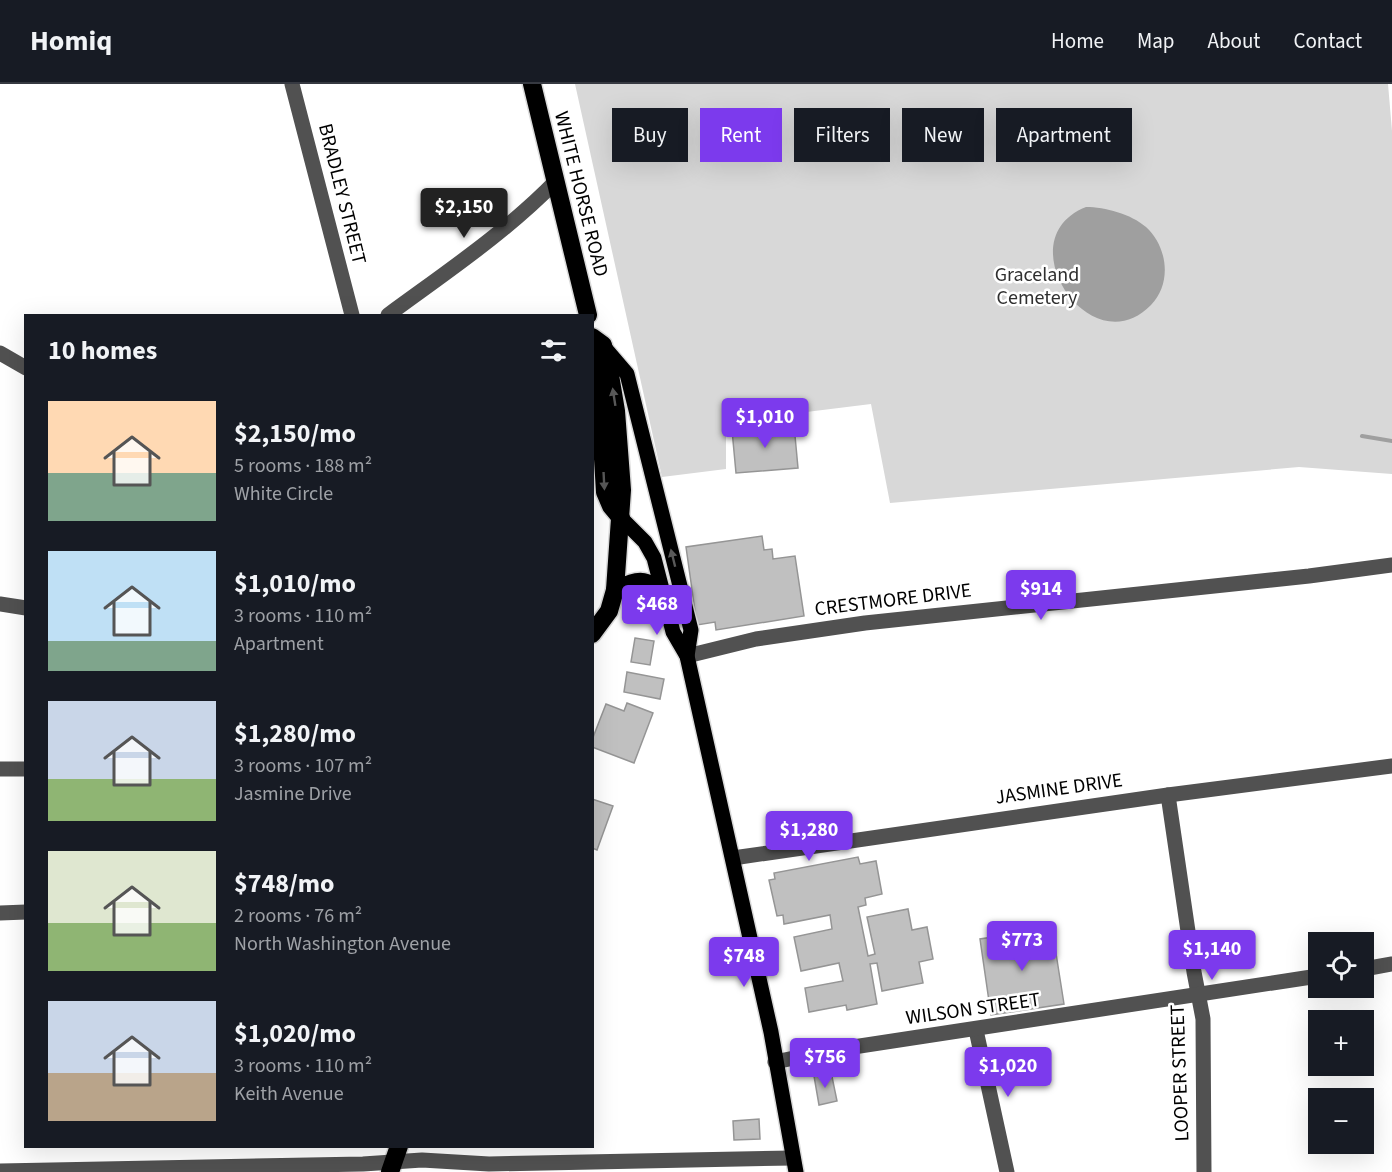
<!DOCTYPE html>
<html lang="en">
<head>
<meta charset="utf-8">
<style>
	:root { --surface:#171b24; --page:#242831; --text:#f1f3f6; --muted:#9ea1a6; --line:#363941; --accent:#7c3aed }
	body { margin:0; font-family:"Source Sans 3",sans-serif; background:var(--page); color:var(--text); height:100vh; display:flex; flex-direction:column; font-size:22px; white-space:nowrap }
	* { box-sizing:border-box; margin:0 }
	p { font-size:20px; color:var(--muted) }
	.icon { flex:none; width:33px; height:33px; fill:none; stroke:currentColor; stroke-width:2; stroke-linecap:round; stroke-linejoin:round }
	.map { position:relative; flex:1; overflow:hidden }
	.panel { position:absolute; left:24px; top:230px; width:570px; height:834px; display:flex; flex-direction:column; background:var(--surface); border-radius:0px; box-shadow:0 6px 24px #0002 }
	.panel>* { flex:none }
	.hud { position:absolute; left:612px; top:24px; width:570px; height:54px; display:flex; gap:12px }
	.fabs { position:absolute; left:1308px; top:848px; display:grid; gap:12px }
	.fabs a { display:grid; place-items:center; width:66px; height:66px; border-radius:0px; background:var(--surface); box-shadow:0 6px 24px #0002; font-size:30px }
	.price { position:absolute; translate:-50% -51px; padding:0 14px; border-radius:6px; background:var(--accent); color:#fff; font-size:20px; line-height:39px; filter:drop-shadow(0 2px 3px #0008) }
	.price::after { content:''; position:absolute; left:50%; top:36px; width:18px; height:14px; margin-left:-9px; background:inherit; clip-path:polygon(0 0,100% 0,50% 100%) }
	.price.active { background:#222; color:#fff }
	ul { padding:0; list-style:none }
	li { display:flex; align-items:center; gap:18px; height:150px; padding:0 24px }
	li span { display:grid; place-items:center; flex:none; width:168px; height:120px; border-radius:0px; color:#555 }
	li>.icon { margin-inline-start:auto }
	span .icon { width:72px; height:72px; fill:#fffc; stroke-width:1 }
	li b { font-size:26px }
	h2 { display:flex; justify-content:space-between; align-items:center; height:72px; padding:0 24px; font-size:26px }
	.chip { padding:0 21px; border-radius:0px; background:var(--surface); box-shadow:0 6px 24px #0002; font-size:21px; line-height:54px }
	.chip.active { background:var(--accent); color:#fff }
	header { display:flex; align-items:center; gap:36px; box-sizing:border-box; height:84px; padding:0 30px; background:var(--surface); border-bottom:2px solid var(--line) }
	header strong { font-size:28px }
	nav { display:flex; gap:33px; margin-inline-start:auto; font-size:21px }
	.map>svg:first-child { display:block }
</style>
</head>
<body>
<header>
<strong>Homiq</strong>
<nav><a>Home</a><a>Map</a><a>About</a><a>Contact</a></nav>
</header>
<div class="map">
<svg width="1392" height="1088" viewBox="0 0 1392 1088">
	<rect width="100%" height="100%" fill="#fff"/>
	<polygon fill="#d8d8d8" points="575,0 1388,0 1392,47 1392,390 1299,383 890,419 871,320 726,338 726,385 662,393"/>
	<path fill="#9f9f9f" d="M1086,123C1105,123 1131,130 1146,143C1168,163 1172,200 1151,221C1091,283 1005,155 1086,123Z"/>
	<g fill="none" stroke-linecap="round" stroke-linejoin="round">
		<polyline stroke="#9f9f9f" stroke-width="4" points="1362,352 1392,357"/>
	</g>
	<g fill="#c0c0c0" stroke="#959595" stroke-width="1.5">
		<polygon points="794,341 798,384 736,389 732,346"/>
		<polygon points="762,452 764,466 772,465 773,475 795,472 804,532 716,546 715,538 697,541 686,463"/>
		<polygon points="635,554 654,557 650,581 631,578"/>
		<polygon points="627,588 664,595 660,615 624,608"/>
		<polygon points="627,619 653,629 634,679 592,663 592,656 606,620 624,627"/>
		<polygon points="592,715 613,722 597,766 592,764"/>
		<polygon points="858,773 860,780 876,777 882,810 865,814 866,821 858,823 868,872 875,870 867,833 908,825 912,846 927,843 933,875 919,878 923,899 882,907 877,879 870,880 877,920 847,926 846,921 809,928 805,904 843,897 839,879 801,887 794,853 832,845 830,831 784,840 783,831 777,832 769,796 775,795 774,789"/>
		<polygon points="1052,844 1064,920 991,931 980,855"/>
		<polygon points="831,988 837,1017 819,1021 814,992"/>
		<polygon points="759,1035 760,1055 734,1056 733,1037"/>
	</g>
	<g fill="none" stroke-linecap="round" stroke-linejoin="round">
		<g stroke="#dbdbdb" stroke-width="18">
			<g id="major">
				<polyline points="603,262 627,290 691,546 687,572"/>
				<polyline points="621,434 645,458 654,474 673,548 687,572 771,948 796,1088"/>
			</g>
		</g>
		<g stroke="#dbdbdb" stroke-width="21">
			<g id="highway">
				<polyline points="532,0 588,231"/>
				<polyline points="592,253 603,261 610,291 616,327 622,406 615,506 609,527 592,550"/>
				<polyline points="593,255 595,295 600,325 605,408 611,422 621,434"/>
				<path d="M615,506C641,494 648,493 666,517"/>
				<polyline points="390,1088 399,1062"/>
			</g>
		</g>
		<g stroke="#515151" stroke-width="15">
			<polyline points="292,0 352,231"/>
			<path d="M388,231C445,189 505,149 555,98"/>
			<polyline points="0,269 26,284"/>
			<polyline points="0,520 26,524"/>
			<polyline points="687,572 756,555 865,539 1309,492 1392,481"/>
			<polyline points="0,685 26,685"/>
			<polyline points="1168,711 1194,888 1203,935 1204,1088"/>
			<polyline points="733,774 1168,711 1392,682"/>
			<polyline points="0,829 26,828"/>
			<polyline points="1364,885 1392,880"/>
			<polyline points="976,946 1007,1088"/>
			<polyline points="775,978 827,967 1318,892"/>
			<polyline points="0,1087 363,1080 422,1076 489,1080 793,1074"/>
		</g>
		<use href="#major" stroke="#000" stroke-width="15"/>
		<use href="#highway" stroke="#000" stroke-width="18"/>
	</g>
	<defs><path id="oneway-solid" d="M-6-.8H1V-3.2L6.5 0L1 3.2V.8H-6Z" transform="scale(1.5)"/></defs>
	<g fill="#595959">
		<use href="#oneway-solid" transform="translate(614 313) rotate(-99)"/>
		<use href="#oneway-solid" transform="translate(604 397) rotate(87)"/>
		<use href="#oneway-solid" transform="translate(673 474) rotate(-104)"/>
	</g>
	<g text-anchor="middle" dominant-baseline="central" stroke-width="5" stroke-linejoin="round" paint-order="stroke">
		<g font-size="20" fill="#000" stroke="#fff">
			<text transform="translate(342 110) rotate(76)">BRADLEY STREET</text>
			<text transform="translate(581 110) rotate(76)">WHITE HORSE ROAD</text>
			<text transform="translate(893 516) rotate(-7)">CRESTMORE DRIVE</text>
			<text transform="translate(1059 705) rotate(-8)">JASMINE DRIVE</text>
			<text transform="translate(973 925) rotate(-8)">WILSON STREET</text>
			<text transform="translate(1180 989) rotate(-92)">LOOPER STREET</text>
		</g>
		<g font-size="20" fill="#2f2f2f" stroke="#fff">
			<text x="1037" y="191">Graceland<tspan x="1037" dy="23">Cemetery</tspan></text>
		</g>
	</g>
</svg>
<div class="fabs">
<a><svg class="icon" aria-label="locate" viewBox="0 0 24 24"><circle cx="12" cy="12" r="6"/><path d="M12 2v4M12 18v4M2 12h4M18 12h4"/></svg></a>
<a>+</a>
<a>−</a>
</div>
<b class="price active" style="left:464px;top:155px">$2,150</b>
<b class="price" style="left:765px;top:365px">$1,010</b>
<b class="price" style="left:1041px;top:537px">$914</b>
<b class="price" style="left:657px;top:552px">$468</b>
<b class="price" style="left:809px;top:778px">$1,280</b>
<b class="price" style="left:1022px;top:888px">$773</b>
<b class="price" style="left:1212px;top:897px">$1,140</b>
<b class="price" style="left:744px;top:904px">$748</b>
<b class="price" style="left:825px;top:1005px">$756</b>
<b class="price" style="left:1008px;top:1014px">$1,020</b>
<div class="hud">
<a class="chip">Buy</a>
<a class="chip active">Rent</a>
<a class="chip">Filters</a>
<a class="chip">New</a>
<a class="chip">Apartment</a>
</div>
<section class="panel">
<h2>10 homes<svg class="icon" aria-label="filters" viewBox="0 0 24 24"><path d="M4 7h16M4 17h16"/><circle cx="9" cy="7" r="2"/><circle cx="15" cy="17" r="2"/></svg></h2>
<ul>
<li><span style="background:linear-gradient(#ffd9b3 60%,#7fa58c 0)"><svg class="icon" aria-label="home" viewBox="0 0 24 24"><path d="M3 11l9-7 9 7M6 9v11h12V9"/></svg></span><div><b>$2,150/mo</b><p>5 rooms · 188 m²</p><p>White Circle</p></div></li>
<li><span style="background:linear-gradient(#bfe0f5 75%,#7fa58c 0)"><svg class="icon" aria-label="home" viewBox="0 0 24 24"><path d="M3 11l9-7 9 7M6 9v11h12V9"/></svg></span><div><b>$1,010/mo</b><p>3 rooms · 110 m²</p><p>Apartment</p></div></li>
<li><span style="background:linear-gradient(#c9d6e8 65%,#8fb573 0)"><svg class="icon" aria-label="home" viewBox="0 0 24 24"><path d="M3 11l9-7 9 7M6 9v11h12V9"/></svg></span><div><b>$1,280/mo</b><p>3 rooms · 107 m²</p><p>Jasmine Drive</p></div></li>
<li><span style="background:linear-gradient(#dfe7d0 60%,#8fb573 0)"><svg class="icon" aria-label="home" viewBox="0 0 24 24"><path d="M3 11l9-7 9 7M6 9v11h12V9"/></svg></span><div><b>$748/mo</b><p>2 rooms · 76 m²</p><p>North Washington Avenue</p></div></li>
<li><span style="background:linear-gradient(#c9d6e8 60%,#b9a48a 0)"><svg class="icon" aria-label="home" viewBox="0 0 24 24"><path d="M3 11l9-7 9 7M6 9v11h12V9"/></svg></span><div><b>$1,020/mo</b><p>3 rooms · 110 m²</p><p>Keith Avenue</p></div></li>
</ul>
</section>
</div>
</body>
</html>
